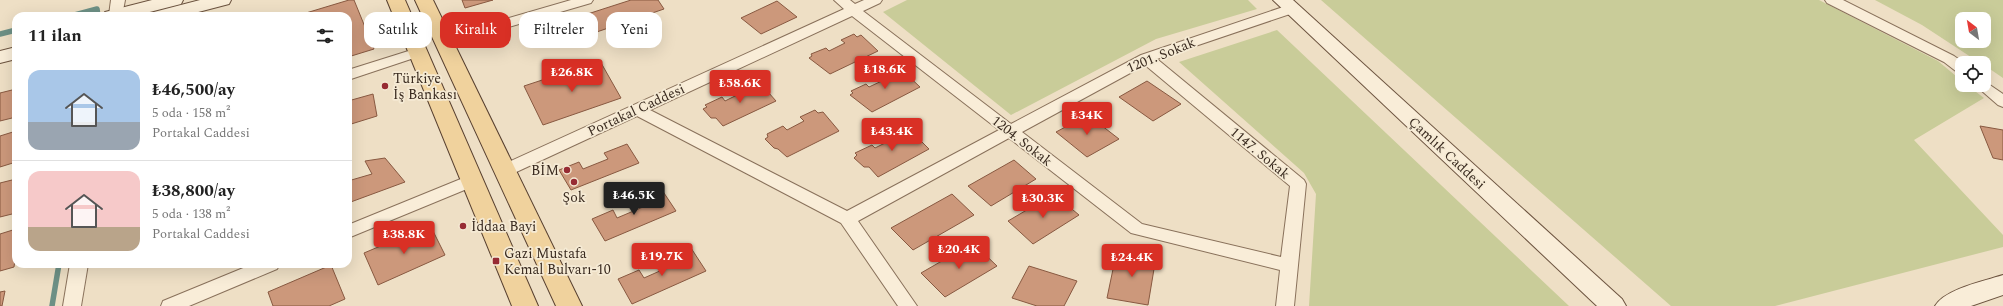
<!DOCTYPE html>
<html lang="tr">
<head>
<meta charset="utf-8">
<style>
	:root { --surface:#fff; --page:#f2f2f2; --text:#222; --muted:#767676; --line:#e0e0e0; --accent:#d93025 }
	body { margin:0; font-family:Spectral,serif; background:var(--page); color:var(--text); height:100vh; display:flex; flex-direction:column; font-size:15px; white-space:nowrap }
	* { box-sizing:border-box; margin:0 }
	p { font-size:13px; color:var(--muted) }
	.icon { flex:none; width:22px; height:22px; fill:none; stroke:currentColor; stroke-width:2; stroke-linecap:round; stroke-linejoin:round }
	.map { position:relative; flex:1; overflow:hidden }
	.panel { position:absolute; left:12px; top:12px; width:340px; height:256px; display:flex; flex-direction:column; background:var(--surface); border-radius:12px; box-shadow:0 4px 16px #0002 }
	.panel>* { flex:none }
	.hud { position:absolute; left:364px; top:12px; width:380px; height:36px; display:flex; gap:8px }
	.needle { width:26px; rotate:329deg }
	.tools { position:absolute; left:1955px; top:12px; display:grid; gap:8px }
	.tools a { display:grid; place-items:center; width:36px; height:36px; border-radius:8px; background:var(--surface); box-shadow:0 4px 16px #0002; font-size:20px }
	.price { position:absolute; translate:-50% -34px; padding:0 9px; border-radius:4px; background:var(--accent); color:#fff; font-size:13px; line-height:26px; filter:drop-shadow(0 1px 2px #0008) }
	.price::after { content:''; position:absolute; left:50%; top:24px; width:12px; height:9px; margin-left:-6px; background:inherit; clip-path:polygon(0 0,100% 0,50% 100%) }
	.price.active { background:#222; color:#fff }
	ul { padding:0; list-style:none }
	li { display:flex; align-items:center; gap:12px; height:100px; padding:0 16px }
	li+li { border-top:1px solid var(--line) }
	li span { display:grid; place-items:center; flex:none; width:112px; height:80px; border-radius:12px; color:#555 }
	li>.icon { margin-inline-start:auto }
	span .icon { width:48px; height:48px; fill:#fffc; stroke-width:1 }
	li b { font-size:17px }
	h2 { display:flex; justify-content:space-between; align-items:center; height:48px; padding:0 16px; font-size:17px }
	.pill { padding:0 14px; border-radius:12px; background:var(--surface); box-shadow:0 4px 16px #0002; font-size:14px; line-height:36px }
	.pill.active { background:var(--accent); color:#fff }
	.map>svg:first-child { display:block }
</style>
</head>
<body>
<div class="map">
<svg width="2003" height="306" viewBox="0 0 2003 306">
	<rect width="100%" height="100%" fill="#eedfc5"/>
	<g fill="#c9cc99" fill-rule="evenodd">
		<polygon points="907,0 1248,0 1257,9 1156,39 1011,115 883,12"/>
		<polygon points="1321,0 1819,0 1938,61 1962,81 1962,85 1967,85 1984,98 1914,140 2003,235 2003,247 1775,306 1671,306"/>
		<path d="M1875,0H2003V78L1984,65V63H1980L1922,25ZM1962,19H1984V41H1962Z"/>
		<polygon points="1277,30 1569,306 1309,306 1316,194 1304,173 1179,62"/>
	</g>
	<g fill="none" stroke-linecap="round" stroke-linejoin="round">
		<g stroke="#6d9085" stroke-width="5.5">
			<polyline points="71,16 97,9 98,16"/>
			<polyline points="0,34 16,30"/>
			<polyline points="52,306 59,264"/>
		</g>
	</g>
	<g fill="#cc987b" stroke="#885941">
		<polygon points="349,0 354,0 374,49 348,57 348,16 296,16"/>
		<polygon points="462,0 493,0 465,8"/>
		<polygon points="631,0 658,0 664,9 582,37 572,19"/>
		<polygon points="777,1 797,17 761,34 741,18"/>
		<polygon points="854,34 857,37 861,35 878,51 830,74 809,58 812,56 811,54 826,48 829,51 845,43 841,40"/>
		<polygon points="600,61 621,98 543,125 524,86"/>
		<polygon points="895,69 899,72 902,70 920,87 872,112 850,95 853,93 851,91 866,84 869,87 886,79 882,75"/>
		<polygon points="1147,81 1181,104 1153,121 1119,97"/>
		<polygon points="753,82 756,85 761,84 776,101 723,126 716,118 711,118 703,109 707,107 705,105 722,97 725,101 743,92 739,89"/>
		<polygon points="16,89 16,117 0,121 0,93"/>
		<polygon points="373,94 377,116 348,125 348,101"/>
		<polygon points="815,110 818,113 823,112 839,131 787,157 778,149 774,148 765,139 768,137 767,134 783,126 787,130 804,121 800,117"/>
		<polygon points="1088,115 1119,139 1087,157 1056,132"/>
		<polygon points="1980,126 2003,130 2003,160 1993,158"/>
		<polygon points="902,128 906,131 910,130 929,149 878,177 869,167 864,167 854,158 857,155 855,153 872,145 875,148 893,139 888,135"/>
		<polygon points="16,131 16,162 0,167 0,136"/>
		<polygon points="627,144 639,163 571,190 559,170 579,162 583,169 608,159 604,153"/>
		<polygon points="385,158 405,182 348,203 348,181 372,174 365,161"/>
		<polygon points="1014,160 1036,179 991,206 968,186"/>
		<polygon points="16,179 16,213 0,217 0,183"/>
		<polygon points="662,190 676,211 605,241 592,219 613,210 617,218 643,207 639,200"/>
		<polygon points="952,194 974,215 913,250 891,228"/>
		<polygon points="1054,194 1079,215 1033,244 1008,221"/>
		<polygon points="430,225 445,255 378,285 364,253"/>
		<polygon points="16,229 16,253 14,267 0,271 0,234"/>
		<polygon points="973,243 997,266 945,297 921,273"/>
		<polygon points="691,248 706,271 632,304 618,279 639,270 644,278 671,266 666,259"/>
		<polygon points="1117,250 1156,257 1148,305 1107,298"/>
		<polygon points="331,265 345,299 329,306 273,306 268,292"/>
		<polygon points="1029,266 1077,281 1064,306 1037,306 1012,298"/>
		<polygon points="5,291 2,306 0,306 0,292"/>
	</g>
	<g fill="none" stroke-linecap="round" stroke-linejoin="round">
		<g stroke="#89715b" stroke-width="2">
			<g id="street">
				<polygon points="111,0 125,0 122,16 109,15"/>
				<polygon points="571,0 593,0 591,3 450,44 440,44 438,41 440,38"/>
				<path d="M834,0H850L855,4L864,0H882L880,3L863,11L1011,124L1141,55L1286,6H1296L1298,9L1296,12L1157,59L1304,180L1306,184L1294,306H1276L1280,270L1131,233L1009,138L858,221L917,306H898L841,223L637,116L512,174L506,176L500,174L498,170L500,166L844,9ZM852,16L999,130L847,211L650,110ZM1145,65L1290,186L1281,257L1142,224L1022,132Z"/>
				<polygon points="1825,0 1843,0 1954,56 1964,63 1962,63 1962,74 1957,72 1944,62 1827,3"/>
				<polygon points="418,48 423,49 425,52 423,55 348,80 348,70"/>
				<polygon points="1984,81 2003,94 2003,107 1998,105 1975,85 1984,85"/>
				<polygon points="473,174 479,176 481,180 479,184 348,238 348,225"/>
				<polygon points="70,264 88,264 81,306 63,306"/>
				<polygon points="253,264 280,264 277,269 189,306 161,306 163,301"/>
			</g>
		</g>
		<g stroke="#6b523e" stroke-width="2">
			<g id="secondary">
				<polygon points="152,0 183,0 181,4 134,16 102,16 105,12"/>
				<polygon points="200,0 231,0 229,4 183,16 151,16 154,12"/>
				<polygon points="1273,0 1293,0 1622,299 1626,306 1597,306"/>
				<polygon points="16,47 16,59 0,63 0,51"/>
				<path d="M2003,275V295L1971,306H1935C1945,289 1984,281 2003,275Z"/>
			</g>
		</g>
		<g stroke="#573f2f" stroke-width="2">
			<g id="primary">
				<polygon points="387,0 405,0 538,306 512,306"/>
				<polygon points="415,0 433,0 582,306 556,306"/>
			</g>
		</g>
		<use href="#street" fill="#f9edd8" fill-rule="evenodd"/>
		<use href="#secondary" fill="#f9edd8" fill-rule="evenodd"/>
		<use href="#primary" fill="#f0d29d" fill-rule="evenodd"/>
	</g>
	<g fill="#972b33" stroke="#f5ead4" stroke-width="1.5">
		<circle cx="385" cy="86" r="4"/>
		<circle cx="567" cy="170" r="4"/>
		<circle cx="574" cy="182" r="4"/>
		<circle cx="463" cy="226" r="4"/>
		<rect x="492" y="257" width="8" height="8" rx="2"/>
	</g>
	<g text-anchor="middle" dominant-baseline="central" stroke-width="3.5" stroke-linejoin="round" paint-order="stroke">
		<g font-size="14" fill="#392a1f" stroke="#f5ead4">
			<text transform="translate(1161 55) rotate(-22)">1201. Sokak</text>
			<text transform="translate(636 110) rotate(-25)">Portakal Caddesi</text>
			<text transform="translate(1022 141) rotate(38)">1204. Sokak</text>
			<text transform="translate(1260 153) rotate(40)">1147. Sokak</text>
			<text transform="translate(1447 153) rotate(43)">Çamlık Caddesi</text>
		</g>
		<g font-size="14" fill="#392a1f" stroke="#f5ead4" text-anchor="start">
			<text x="393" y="78">Türkiye<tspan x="393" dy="16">İş Bankası</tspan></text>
			<text x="559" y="170" text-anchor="end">BİM</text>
			<text x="574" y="197" text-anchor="middle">Şok</text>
			<text x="471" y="226">İddaa Bayi</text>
			<text x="504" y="253">Gazi Mustafa<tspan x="504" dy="16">Kemal Bulvarı-10</tspan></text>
		</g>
	</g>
</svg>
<div class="tools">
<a><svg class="needle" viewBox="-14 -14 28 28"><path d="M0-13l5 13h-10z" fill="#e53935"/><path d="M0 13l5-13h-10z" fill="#767676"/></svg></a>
<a><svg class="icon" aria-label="locate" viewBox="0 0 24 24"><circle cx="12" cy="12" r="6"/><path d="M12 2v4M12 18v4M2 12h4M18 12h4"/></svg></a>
</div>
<b class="price" style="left:885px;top:90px">₺18.6K</b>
<b class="price" style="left:572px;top:93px">₺26.8K</b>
<b class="price" style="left:740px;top:104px">₺58.6K</b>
<b class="price" style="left:1087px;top:136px">₺34K</b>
<b class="price" style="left:892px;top:152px">₺43.4K</b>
<b class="price active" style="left:634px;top:216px">₺46.5K</b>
<b class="price" style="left:1043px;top:219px">₺30.3K</b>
<b class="price" style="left:404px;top:255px">₺38.8K</b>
<b class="price" style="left:959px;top:270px">₺20.4K</b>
<b class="price" style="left:662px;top:277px">₺19.7K</b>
<b class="price" style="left:1132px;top:278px">₺24.4K</b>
<div class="hud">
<a class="pill">Satılık</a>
<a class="pill active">Kiralık</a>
<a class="pill">Filtreler</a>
<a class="pill">Yeni</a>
</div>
<section class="panel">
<h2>11 ilan<svg class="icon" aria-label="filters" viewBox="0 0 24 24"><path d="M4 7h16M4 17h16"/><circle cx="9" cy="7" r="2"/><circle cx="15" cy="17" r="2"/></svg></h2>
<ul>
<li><span style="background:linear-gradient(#a9c7e8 65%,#9aa5b1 0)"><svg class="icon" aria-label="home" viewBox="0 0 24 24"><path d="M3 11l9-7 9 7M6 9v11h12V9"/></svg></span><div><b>₺46,500/ay</b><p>5 oda · 158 m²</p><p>Portakal Caddesi</p></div></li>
<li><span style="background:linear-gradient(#f6c9c9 70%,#b9a48a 0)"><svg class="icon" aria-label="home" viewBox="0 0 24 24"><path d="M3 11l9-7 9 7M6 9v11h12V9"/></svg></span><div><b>₺38,800/ay</b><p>5 oda · 138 m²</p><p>Portakal Caddesi</p></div></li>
</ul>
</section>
</div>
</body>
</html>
